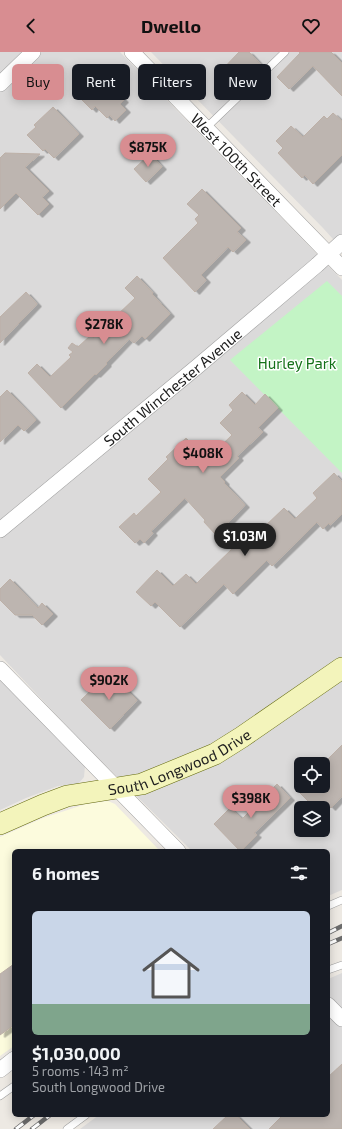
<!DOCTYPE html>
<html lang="en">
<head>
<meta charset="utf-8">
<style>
	:root { --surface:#171b24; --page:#20242c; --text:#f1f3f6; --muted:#9ea1a6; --line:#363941; --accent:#d88d91 }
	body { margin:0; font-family:"Exo 2",sans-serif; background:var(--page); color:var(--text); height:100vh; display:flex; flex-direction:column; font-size:15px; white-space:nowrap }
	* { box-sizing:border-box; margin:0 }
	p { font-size:13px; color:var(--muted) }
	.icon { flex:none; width:22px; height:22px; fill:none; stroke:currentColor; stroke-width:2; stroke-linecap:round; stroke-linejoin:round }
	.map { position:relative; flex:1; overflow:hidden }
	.drawer { position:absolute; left:12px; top:797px; width:318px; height:268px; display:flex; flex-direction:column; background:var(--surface); border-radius:6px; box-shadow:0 2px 10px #0003 }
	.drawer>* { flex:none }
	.top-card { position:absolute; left:12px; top:12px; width:318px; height:36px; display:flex; gap:8px }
	.buttons { position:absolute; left:294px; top:705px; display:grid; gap:8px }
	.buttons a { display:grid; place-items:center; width:36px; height:36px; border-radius:6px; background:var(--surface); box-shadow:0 2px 10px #0003; font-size:20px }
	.price { position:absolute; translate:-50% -34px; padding:0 9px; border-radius:14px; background:var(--accent); color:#111; font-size:13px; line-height:26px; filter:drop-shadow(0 1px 2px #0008) }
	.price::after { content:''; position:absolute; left:50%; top:24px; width:12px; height:9px; margin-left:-6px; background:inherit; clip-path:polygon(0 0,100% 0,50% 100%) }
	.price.current { background:#222; color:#fff }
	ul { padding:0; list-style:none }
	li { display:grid; align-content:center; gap:8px; height:212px; padding:0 20px }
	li+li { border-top:1px solid var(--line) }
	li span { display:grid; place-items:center; height:124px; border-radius:6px; color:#555 }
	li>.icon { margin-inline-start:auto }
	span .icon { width:72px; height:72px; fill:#fffc; stroke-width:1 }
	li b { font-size:17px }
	h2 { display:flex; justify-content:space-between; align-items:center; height:48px; padding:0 20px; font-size:17px }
	.pill { padding:0 14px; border-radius:6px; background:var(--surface); box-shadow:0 2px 10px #0003; font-size:14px; line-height:36px }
	.pill.current { background:var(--accent); color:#111 }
	header { display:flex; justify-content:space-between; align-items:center; height:52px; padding:0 20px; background:var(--accent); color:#111; font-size:18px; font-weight:700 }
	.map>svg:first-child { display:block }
</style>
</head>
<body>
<header><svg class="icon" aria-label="back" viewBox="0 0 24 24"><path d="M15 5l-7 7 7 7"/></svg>Dwello<svg class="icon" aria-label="heart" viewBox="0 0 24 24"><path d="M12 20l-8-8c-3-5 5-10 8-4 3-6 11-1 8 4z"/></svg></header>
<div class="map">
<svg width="342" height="1077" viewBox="0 0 342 1077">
	<defs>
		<filter id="shadow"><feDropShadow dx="4.5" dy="2.5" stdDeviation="0" flood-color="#0004"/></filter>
	</defs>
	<rect width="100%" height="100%" fill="#ede9e3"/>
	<g fill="#dbdada" fill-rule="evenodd">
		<path d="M0,0H120L342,228V838L328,844V799H192L78,686L0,603ZM301,712H323V734H301ZM301,756H323V778H301Z"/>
		<polygon points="151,0 342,0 342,197 323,176"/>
		<polygon points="0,628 85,714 84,725 78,732 58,734 26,746 0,758"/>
		<polygon points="342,921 342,1077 80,1077 99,1063 328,1063 328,927"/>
	</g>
	<polygon fill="#fcfbdd" points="108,749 115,752 160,799 14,799 14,994 0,1004 0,785 43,766 86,752"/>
	<polygon fill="#c3f4c5" points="327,229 342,244 342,421 230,308"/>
	<g fill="#bdb5b0" stroke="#bdb0a7" filter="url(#shadow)">
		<polygon points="239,0 249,0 261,13 233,39 218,22"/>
		<polygon points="299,0 331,0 342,11 342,44 313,14 289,37 277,25 300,1"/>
		<polygon points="88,22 97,32 103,27 124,48 120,52 126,58 115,69 110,63 107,66 95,54 92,58 72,38"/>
		<polygon points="53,55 79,82 54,106 45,97 43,99 27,83 36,75 34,73"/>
		<polygon points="333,61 342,69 342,103 313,132 305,123 302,126 278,101 283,96 276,89 291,74 303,85 324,64 327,67"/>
		<polygon points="5,101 40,102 25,115 49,139 42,145 49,152 38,163 16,141 0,157 0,106"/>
		<polygon points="150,102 162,115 146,130 134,117"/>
		<polygon points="202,137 241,176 237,180 246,188 233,200 228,195 201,223 206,228 195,240 163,206 198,171 195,167 199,163 187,152"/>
		<polygon points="137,224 153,241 152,242 170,262 145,287 142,284 134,291 129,287 106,311 107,312 96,323 95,322 61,356 28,321 37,312 50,325 71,305 69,303 73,300 68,296 72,291 78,295 91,283 93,286 135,246 125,236"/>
		<polygon points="26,240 37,252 0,291 0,265"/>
		<polygon points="7,338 36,368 24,379 18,373 0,390 0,345"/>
		<polygon points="242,340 255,353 265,342 278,356 258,376 263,380 237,404 239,406 220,425 225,430 224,431 245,453 216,483 204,470 205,468 185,446 151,479 153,481 144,491 140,487 135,491 119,475 134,461 136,464 161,440 148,427 168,407 166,405 186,386 194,394 196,393 208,406 232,383 220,371 233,358 229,353"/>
		<polygon points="334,421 342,430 342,462 330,473 329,471 323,477 317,470 272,514 267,508 233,542 224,532 180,575 155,550 151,554 136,540 157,518 173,534 186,522 196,532 237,492 241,497 284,456 295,467 317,446 313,441"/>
		<polygon points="10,527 38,556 42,551 53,562 42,573 32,563 15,563 0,548 0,537"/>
		<polygon points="109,621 137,648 110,677 81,648"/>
		<polygon points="342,693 342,744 331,756 324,749 317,756 315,756 298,739 302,734 323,734 323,712"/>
		<polygon points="277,732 290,746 254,781 257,783 241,799 240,799 214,772 230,756 242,767"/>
		<polygon points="14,912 14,973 0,983 0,922"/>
		<polygon points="342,1012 342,1077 269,1077 283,1063 328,1063 328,1025"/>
		<polygon points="228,1063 236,1063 250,1077 213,1077"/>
	</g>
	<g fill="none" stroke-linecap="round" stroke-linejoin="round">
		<g stroke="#a1a1a1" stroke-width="8">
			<g id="lane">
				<polyline points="206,76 285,0"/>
				<polyline points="328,854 342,848"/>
				<polyline points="328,918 342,913"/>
				<polyline points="0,1044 14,1034"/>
				<polyline points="67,1077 86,1063"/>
			</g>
		</g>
		<g stroke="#a1a1a1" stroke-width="16">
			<g id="street">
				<path id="s1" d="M132,0L342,216"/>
				<polyline points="0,32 33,0"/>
				<path id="s2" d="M0,478L198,314L317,213L342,190"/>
				<polyline points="0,617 178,799"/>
				<polyline points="328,953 342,967"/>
				<polyline points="0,1018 14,1007"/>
			</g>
		</g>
		<g stroke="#63690e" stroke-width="22">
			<g id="secondary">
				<path id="s3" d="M0,772L43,753L67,744L142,732L215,702L242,685L342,616"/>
			</g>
		</g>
		<use href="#lane" stroke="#fff" stroke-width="7"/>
		<use href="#street" stroke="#fff" stroke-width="15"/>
		<use href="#secondary" stroke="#f3f4bb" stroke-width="21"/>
		<g stroke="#6b6b6b" stroke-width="4.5">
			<g id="rail">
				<polyline points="328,881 342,874"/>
				<polyline points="328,892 342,886"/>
				<polyline points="16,1077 34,1063"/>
				<polyline points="32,1077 50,1063"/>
			</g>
		</g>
		<use href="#rail" stroke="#fff" stroke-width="3" stroke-dasharray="9" stroke-linecap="butt"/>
	</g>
	<g text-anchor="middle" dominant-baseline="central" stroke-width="3" stroke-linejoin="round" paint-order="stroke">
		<g font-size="15" fill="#1d1d1d" stroke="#fff">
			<text stroke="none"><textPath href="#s1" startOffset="150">West 100th Street</textPath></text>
			<text stroke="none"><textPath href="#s2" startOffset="224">South Winchester Avenue</textPath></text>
			<text stroke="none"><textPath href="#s3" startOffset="191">South Longwood Drive</textPath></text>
		</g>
		<g font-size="15" fill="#147119" stroke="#fff">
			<text x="297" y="311">Hurley Park</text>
		</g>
	</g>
</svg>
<div class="buttons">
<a><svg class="icon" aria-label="locate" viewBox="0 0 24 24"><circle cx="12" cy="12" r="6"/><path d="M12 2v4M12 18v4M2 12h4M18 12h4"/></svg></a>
<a><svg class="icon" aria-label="layers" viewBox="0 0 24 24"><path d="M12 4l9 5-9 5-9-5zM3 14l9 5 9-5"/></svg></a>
</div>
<b class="price" style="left:148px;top:116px">$875K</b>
<b class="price" style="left:104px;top:293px">$278K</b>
<b class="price" style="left:203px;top:422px">$408K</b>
<b class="price current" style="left:245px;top:505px">$1.03M</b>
<b class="price" style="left:109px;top:649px">$902K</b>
<b class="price" style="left:251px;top:767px">$398K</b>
<div class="top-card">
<a class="pill current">Buy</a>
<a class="pill">Rent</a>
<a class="pill">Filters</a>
<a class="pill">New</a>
</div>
<section class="drawer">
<h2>6 homes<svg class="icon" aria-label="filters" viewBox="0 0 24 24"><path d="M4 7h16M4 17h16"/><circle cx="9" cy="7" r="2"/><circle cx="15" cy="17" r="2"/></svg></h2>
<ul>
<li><span style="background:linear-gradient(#c9d6e8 75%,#7fa58c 0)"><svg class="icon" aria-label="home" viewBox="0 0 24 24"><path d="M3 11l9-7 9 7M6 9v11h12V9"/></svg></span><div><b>$1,030,000</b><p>5 rooms · 143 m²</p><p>South Longwood Drive</p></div></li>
</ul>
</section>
</div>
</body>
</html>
